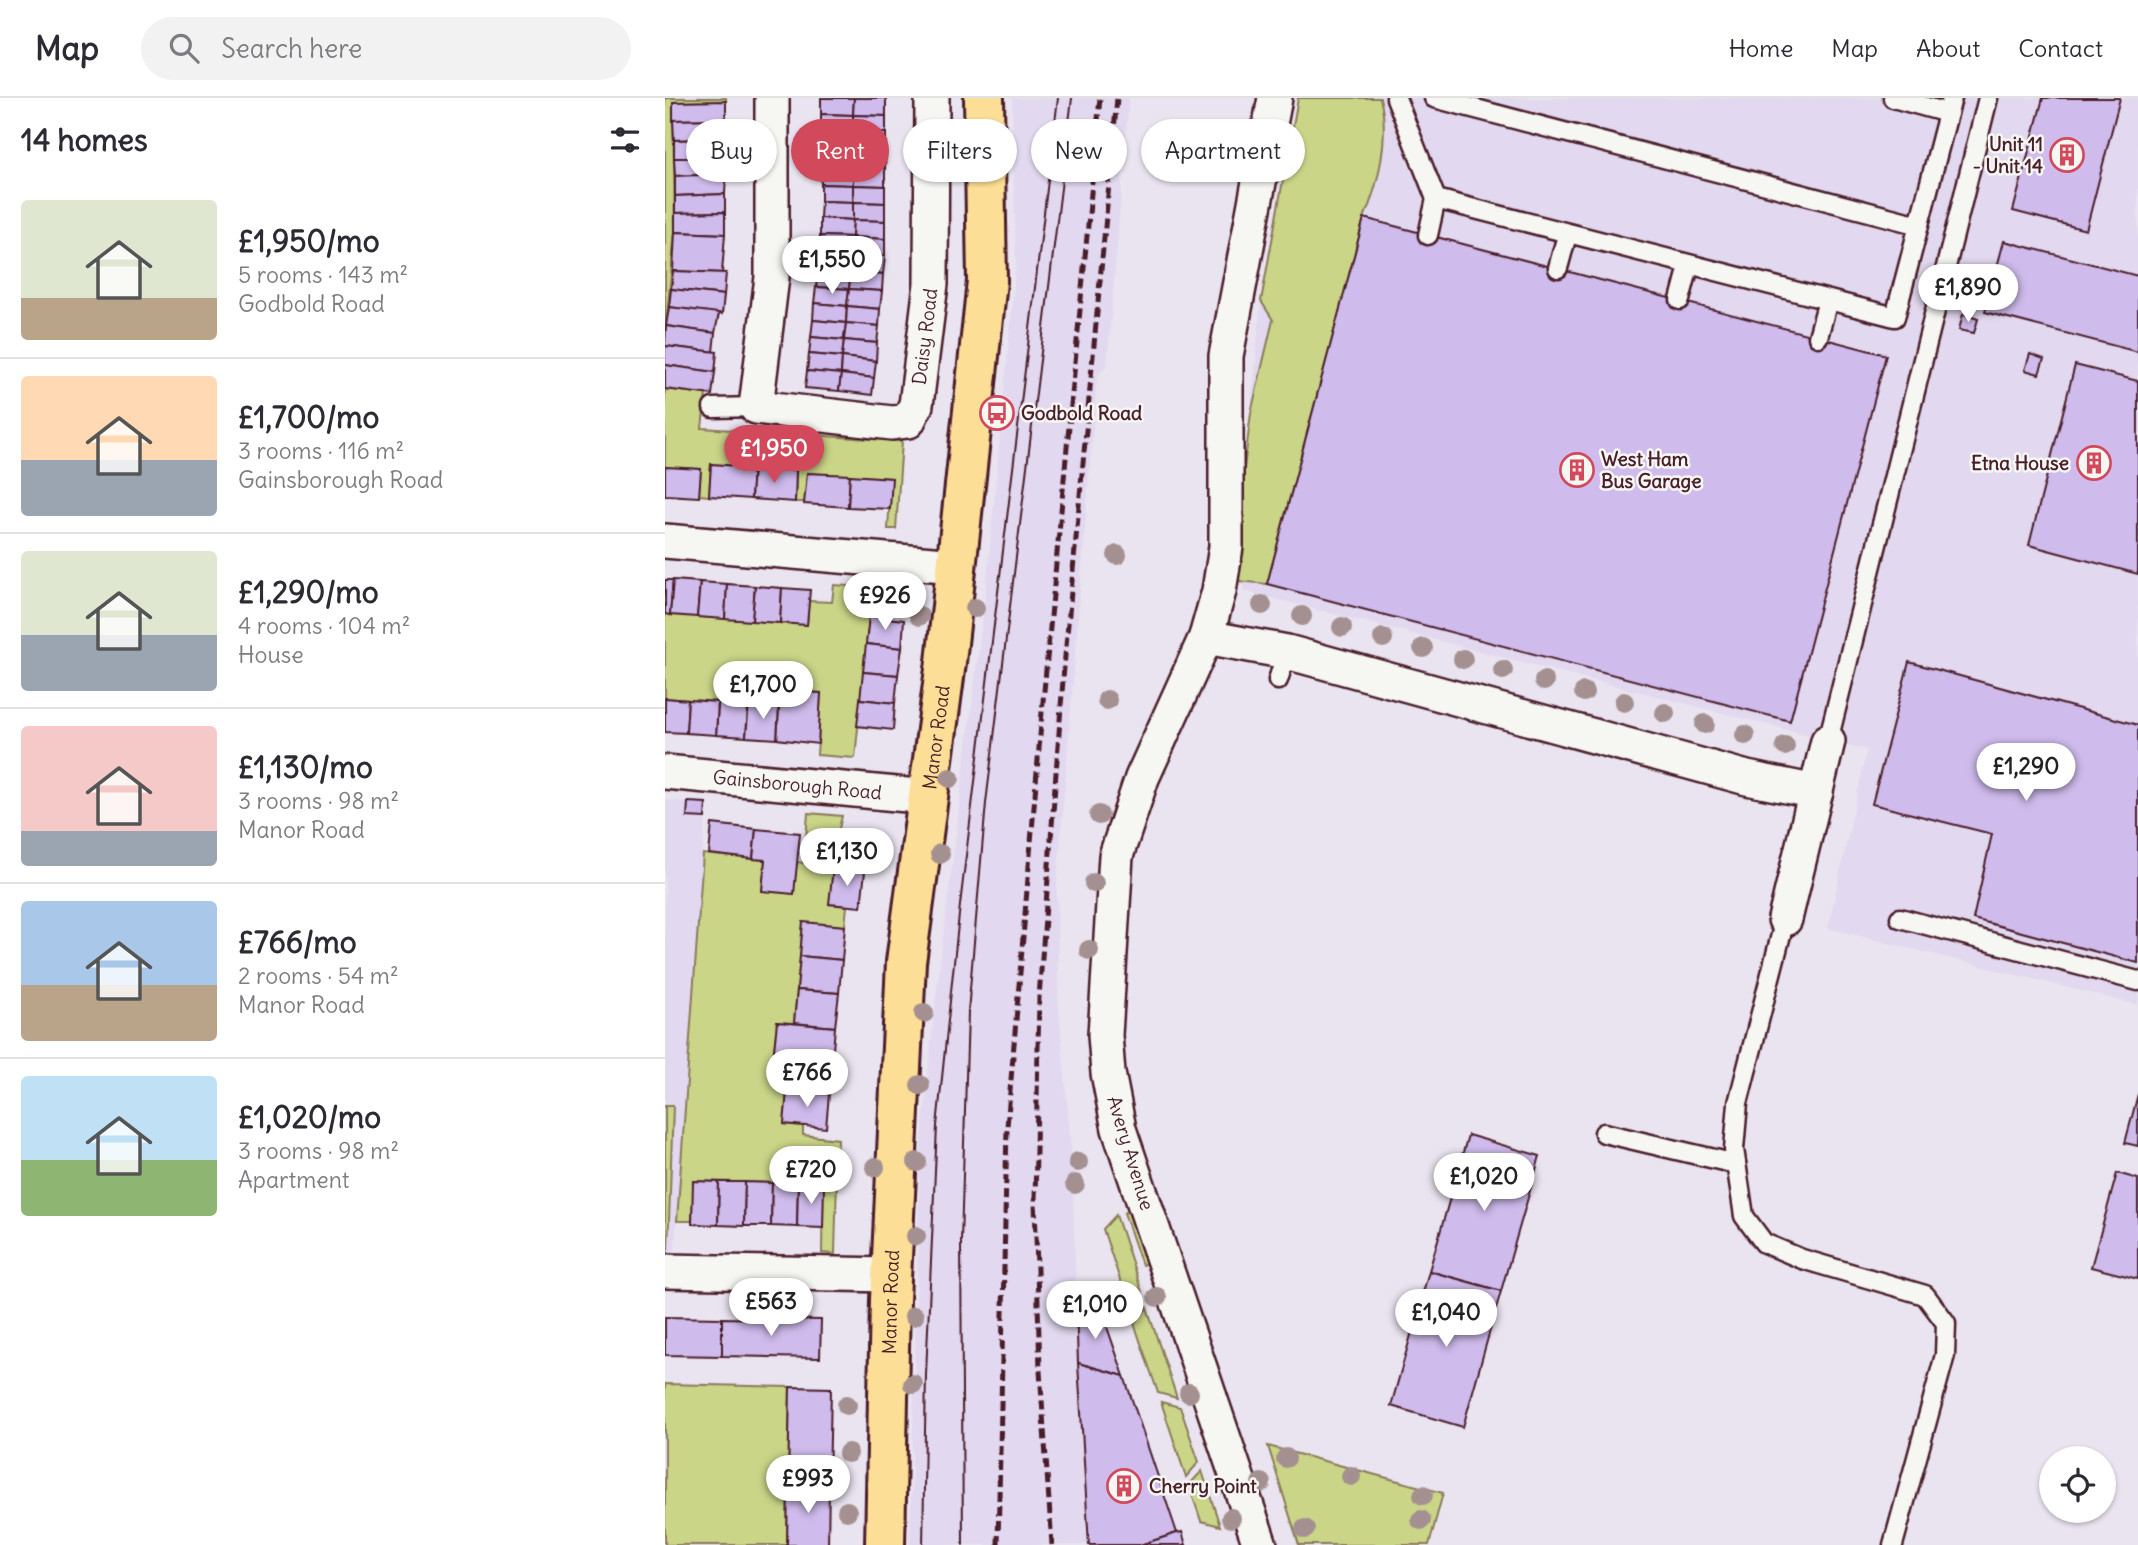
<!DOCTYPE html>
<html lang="en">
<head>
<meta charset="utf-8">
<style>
	:root { --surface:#fff; --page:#f2f2f3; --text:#2b2b33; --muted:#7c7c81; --line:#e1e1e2; --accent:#d1495b }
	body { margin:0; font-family:Delius,sans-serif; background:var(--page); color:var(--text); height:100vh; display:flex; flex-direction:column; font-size:26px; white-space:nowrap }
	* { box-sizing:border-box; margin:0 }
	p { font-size:23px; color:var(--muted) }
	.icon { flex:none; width:38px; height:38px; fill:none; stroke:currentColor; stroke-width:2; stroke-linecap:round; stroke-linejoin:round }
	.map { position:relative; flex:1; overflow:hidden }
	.drawer { display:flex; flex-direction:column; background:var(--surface); width:665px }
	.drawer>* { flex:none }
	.banner { position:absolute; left:21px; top:21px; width:665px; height:63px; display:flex; gap:14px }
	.controls { position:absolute; left:1374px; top:1348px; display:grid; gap:14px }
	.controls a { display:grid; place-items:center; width:77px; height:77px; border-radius:50%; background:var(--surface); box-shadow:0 2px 5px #0004; font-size:35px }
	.price { position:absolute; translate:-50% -60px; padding:0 16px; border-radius:24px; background:#fff; color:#222; font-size:23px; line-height:46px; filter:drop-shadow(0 2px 4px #0008) }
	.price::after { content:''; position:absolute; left:50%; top:42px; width:21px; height:16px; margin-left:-10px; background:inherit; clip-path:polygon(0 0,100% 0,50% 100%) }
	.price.on { background:var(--accent); color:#fff }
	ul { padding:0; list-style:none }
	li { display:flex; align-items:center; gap:21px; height:175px; padding:0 21px }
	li+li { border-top:2px solid var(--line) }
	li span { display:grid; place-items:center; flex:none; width:196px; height:140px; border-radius:7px; color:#555 }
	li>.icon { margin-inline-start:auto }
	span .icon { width:84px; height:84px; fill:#fffc; stroke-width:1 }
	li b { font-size:30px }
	h2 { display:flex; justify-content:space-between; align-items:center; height:84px; padding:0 21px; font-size:30px }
	.chip { padding:0 24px; border-radius:32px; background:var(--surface); box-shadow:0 2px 5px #0004; font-size:24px; line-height:63px }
	.chip.on { background:var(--accent); color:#fff }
	header { display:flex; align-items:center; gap:42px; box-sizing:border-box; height:98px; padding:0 35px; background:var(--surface); border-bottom:2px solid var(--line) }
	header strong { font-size:33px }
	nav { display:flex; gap:38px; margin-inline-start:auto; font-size:24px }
	.search { width:490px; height:63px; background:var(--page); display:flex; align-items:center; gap:18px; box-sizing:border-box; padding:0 24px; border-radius:38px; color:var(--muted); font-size:26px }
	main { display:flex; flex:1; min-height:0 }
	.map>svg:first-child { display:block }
</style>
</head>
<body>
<header>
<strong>Map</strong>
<div class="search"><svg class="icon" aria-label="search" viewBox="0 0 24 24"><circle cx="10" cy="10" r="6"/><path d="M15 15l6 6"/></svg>Search here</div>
<nav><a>Home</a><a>Map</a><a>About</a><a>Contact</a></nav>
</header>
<main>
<section class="drawer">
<h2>14 homes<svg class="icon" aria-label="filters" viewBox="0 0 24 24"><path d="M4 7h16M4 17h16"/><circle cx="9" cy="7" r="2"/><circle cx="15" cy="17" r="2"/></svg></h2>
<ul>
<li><span style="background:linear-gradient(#dfe7d0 70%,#b9a48a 0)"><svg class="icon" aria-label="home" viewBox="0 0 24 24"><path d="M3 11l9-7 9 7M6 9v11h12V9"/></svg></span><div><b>£1,950/mo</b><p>5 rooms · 143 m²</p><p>Godbold Road</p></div></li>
<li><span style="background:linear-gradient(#ffd9b3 60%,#9aa5b1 0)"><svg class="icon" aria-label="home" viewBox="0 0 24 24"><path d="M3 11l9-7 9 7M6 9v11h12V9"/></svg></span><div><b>£1,700/mo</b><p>3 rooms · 116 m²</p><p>Gainsborough Road</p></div></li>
<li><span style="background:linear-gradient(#dfe7d0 60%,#9aa5b1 0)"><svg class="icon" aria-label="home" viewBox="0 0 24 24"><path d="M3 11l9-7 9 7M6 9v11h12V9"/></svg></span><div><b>£1,290/mo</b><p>4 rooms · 104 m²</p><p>House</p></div></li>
<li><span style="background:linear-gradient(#f6c9c9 75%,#9aa5b1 0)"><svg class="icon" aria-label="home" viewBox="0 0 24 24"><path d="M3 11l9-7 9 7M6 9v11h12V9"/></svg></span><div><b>£1,130/mo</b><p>3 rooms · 98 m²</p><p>Manor Road</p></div></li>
<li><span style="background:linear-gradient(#a9c7e8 60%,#b9a48a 0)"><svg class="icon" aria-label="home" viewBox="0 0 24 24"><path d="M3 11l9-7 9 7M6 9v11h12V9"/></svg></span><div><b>£766/mo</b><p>2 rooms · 54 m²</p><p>Manor Road</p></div></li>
<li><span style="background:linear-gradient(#bfe0f5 60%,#8fb573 0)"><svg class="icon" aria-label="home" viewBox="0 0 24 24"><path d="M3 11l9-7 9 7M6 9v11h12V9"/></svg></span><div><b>£1,020/mo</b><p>3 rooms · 98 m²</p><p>Apartment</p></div></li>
</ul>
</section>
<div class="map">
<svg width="1473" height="1447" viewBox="0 0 1473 1447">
	<rect width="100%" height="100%" fill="#eae4f0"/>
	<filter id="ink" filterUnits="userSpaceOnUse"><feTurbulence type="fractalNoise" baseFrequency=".0143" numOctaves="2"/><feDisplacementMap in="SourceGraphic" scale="14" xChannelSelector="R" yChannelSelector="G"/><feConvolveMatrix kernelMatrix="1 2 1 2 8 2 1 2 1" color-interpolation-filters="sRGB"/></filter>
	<g filter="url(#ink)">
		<g fill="#e2d8ef">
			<polygon points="347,0 464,0 442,267 432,278 392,786 393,899 407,1062 413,1265 424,1447 245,1447 255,1063 269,915 321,492 351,165"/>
			<polygon points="633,0 1473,0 1473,907 1163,830 1202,652 579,493 586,315 596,203"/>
			<polygon points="0,702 23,704 22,719 40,720 9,1162 0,1162"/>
		</g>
		<g fill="#cad588" stroke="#8a7a5a" stroke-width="2">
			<polygon points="0,0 61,0 61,3 8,4 10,134 0,239"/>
			<path d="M633,0H715C725,37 714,86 699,120L602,486L565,482L586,315L608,222L596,203Z"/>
			<polygon points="0,291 41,296 37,330 237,343 231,431 223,431 226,380 142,375 140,404 130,404 131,372 46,366 44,398 34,397 36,371 0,369"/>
			<polygon points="169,487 210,490 207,519 204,519 190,660 152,657 156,595 115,593 114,607 84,605 84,594 53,604 0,600 0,516 142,527 144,503 167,504"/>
			<polygon points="143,715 177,718 170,747 163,747 161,769 168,770 165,806 182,808 180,828 138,825 129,925 112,924 109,952 126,954 119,1026 138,1028 138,1037 173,1041 170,1156 157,1155 158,1086 29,1083 27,1123 12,1123 38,756 100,762 97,792 128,796 132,764 139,765"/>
			<polygon points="0,1008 8,1008 3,1151 0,1151"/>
			<polygon points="468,1112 485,1164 477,1167 459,1115"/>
			<polygon points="451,1117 479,1200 466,1215 438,1131"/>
			<polygon points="482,1210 512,1300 493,1295 469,1225"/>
			<polygon points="0,1286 125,1289 122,1447 0,1447"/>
			<polygon points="496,1304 515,1309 534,1364 521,1379"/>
			<polygon points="603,1348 778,1395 764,1447 634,1447"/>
			<polygon points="537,1373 555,1428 536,1423 524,1387"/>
		</g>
		<g fill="#cfbbec" stroke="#4a1f2b" stroke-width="2">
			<polygon points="156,0 189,0 188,17 156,16"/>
			<polygon points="189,0 221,0 221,18 188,17"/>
			<polygon points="1378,0 1455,0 1421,132 1348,113"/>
			<polygon points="61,3 61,21 8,22 8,4"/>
			<polygon points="156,16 188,17 188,35 156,33"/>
			<polygon points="188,17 221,18 221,35 188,35"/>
			<polygon points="61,21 61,40 9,42 8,22"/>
			<polygon points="156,33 188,35 188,52 156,51"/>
			<polygon points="188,35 221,35 221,53 188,52"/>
			<polygon points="56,41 56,60 9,60 9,42"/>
			<polygon points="156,51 188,52 188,69 155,68"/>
			<polygon points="188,52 221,53 220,70 188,69"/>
			<polygon points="9,60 56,60 56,76 10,78"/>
			<polygon points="155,68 188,69 188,87 156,86"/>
			<polygon points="188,69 220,70 220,88 188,87"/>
			<polygon points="61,76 60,96 10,98 10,78"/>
			<polygon points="156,86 188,87 188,104 156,103"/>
			<polygon points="188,87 220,88 220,105 188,104"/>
			<polygon points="60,96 60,114 10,115 10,98"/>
			<polygon points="156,103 188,104 188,122 155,120"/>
			<polygon points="188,104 220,105 220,123 188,122"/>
			<polygon points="60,114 60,136 10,134 10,115"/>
			<polygon points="155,120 188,122 187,139 155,138"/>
			<polygon points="699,120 1221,257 1125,623 602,486"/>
			<polygon points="188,122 220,123 220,141 187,139"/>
			<polygon points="10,134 60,136 57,175 8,173"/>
			<polygon points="155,138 187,139 187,156 155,155"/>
			<polygon points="187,139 220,141 220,158 187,156"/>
			<polygon points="1339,143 1473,178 1473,254 1320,214"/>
			<polygon points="155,155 187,156 186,173 153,172"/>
			<polygon points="187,156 220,158 218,176 186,173"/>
			<polygon points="153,172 186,173 184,191 151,189"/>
			<polygon points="8,173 61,175 59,197 6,191"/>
			<polygon points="186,173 218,176 217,193 184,191"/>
			<polygon points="151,189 184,191 182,208 149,205"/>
			<polygon points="6,191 59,197 57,216 4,209"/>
			<polygon points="184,191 217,193 215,211 182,208"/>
			<polygon points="149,205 182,208 181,225 148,222"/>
			<polygon points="182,208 215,211 214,228 181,225"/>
			<polygon points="4,209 54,215 50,235 1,228"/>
			<polygon points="1298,216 1313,221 1309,235 1294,232"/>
			<polygon points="148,222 181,225 179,242 146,239"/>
			<polygon points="181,225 214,228 212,245 179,242"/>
			<polygon points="1,228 50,235 48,254 0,248"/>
			<polygon points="146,239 179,242 177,259 144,256"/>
			<polygon points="179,242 212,245 211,263 177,259"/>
			<polygon points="0,248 52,254 50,274 0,267"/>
			<polygon points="144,256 177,259 176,276 142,273"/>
			<polygon points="1365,256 1379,261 1374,276 1360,272"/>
			<polygon points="177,259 211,263 209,280 176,276"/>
			<polygon points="0,267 50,274 47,297 0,291"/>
			<polygon points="1410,267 1473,283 1473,476 1364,447"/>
			<polygon points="142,273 176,276 174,293 140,290"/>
			<polygon points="176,276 209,280 207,297 174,293"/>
			<polygon points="46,366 88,369 86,401 44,398"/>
			<polygon points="0,369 36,371 34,399 0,397"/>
			<polygon points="88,369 131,372 130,404 86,401"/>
			<polygon points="142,375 185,377 183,409 139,406"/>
			<polygon points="185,377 227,380 225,411 183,409"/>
			<polygon points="0,482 8,482 5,517 0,516"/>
			<polygon points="8,482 35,484 32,519 5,517"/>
			<polygon points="35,484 62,486 60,521 32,519"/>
			<polygon points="62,486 90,488 87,523 60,521"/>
			<polygon points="90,488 117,490 115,525 87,523"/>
			<polygon points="117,490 145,492 142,527 115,525"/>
			<polygon points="204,518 239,522 237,550 201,546"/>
			<polygon points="201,546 237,550 233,577 198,574"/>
			<polygon points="1244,564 1473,627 1473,865 1308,821 1327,736 1207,706"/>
			<polygon points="198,574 233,577 230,605 195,601"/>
			<polygon points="54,592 84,594 81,639 51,637"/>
			<polygon points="115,593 156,595 153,646 112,641"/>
			<polygon points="0,600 23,602 21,635 0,634"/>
			<polygon points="195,601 230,605 228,632 192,628"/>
			<polygon points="23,602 53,604 51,637 21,635"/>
			<polygon points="84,605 114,607 112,641 81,639"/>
			<polygon points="23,704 41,705 40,720 22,719"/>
			<polygon points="47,726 91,731 88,761 44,756"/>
			<polygon points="91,731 135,735 129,796 97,793 100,762 88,761"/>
			<polygon points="171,735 204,738 200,773 161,769 163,746 170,747"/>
			<polygon points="168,770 200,773 196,809 164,806"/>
			<polygon points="138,824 180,828 177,862 135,858"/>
			<polygon points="135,858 177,862 174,895 132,892"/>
			<polygon points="132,892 174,895 170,929 129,925"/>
			<polygon points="112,924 170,929 167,963 126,959 126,954 109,953"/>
			<polygon points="126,959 167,963 164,996 122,993"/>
			<polygon points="122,993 164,996 161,1030 119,1026"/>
			<polygon points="1473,996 1473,1048 1460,1045"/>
			<polygon points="803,1037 875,1058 836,1193 764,1173"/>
			<polygon points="1452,1075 1473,1081 1473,1181 1426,1169"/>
			<polygon points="28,1083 54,1084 53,1127 27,1126"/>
			<polygon points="54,1084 80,1084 79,1128 53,1127"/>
			<polygon points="80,1084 107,1085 106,1128 79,1128"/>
			<polygon points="107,1085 133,1086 132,1129 106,1128"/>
			<polygon points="133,1086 159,1086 158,1130 132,1129"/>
			<polygon points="764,1173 836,1193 798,1329 726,1308"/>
			<polygon points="411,1208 435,1209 459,1278 413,1265"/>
			<polygon points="0,1219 57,1220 57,1258 0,1257"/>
			<polygon points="57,1220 156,1222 155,1260 57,1258"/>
			<polygon points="413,1265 459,1278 512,1435 475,1447 424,1447"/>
			<polygon points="125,1289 166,1290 164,1387 123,1386"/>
			<polygon points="123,1386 164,1387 163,1447 122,1447"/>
			<polygon points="517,1434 521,1447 475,1447 512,1435"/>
		</g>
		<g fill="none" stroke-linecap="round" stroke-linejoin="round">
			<g stroke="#4a1f2b" stroke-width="23">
				<g id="lane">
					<polyline points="731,0 771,101 1230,219 1287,0"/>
					<polyline points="769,0 1254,127"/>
					<polyline points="1228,0 1283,15"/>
					<polyline points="763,137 771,101"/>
					<polyline points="893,170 902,137"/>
					<polyline points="1015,202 1024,168"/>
					<polyline points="1153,239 1163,202"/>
					<polyline points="48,310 91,309"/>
					<polyline points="613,582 622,554"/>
					<polyline points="1163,643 1323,0"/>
					<polyline points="1235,820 1473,883"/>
					<polyline points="1120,821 1073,1005 1069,1051 1079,1118 1099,1145 1137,1161 1260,1197 1281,1225 1280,1257 1228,1447"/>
					<polyline points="939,1035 1071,1066"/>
				</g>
			</g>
			<g stroke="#4a1f2b" stroke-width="38">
				<g id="street">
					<path id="s1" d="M107,0V179L91,309L227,325L243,323L251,307L266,186L267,0"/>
					<polyline points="0,443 291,468"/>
					<polyline points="541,539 622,554 1082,680 1151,694"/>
					<path id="s2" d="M0,674L263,699"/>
					<polyline points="1120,821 1163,643"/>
					<polyline points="0,1173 227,1177"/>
					<polyline points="595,1447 454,1031 443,975 440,937 451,758 477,680 541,539 554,493 561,449 561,258 610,0"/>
				</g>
			</g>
			<g stroke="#4a1f2b" stroke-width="44">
				<g id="primary">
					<path id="s3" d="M220,1447L225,1202L241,864L281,564L322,183L319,0"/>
				</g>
			</g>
			<use href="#lane" stroke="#f6f6f2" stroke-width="18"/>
			<use href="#street" stroke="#f6f6f2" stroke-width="33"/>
			<use href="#primary" stroke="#fdde96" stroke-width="38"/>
			<g stroke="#4a1f2b" stroke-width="2">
				<polyline points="258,1447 261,1276 272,1028 295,807 393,0"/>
				<polyline points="298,1447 296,1143 303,914 321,705 407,0"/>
			</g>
			<g stroke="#4a1f2b" stroke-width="5" stroke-dasharray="10 5" stroke-linecap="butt">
				<polyline points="333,1447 342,1029 377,614 435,0"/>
				<polyline points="387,1447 375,1273 370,1104 374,899 399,569 452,0"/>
			</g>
		</g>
		<g fill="#a49090">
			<circle cx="452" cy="457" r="10"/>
			<circle cx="597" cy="507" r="10"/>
			<circle cx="310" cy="510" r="10"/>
			<circle cx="254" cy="518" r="10"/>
			<circle cx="637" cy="518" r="10"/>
			<circle cx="677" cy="529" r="10"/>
			<circle cx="718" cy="540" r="10"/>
			<circle cx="758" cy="550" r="10"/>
			<circle cx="798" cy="561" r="10"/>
			<circle cx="838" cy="572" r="10"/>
			<circle cx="879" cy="583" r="10"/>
			<circle cx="919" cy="594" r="10"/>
			<circle cx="442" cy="602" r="10"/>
			<circle cx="959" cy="604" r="10"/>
			<circle cx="1000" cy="615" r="10"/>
			<circle cx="1040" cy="626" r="10"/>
			<circle cx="1080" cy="637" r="10"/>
			<circle cx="1120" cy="648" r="10"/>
			<circle cx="285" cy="680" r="10"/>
			<circle cx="434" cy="717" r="10"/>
			<circle cx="275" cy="756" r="10"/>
			<circle cx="429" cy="785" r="10"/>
			<circle cx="424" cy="852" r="10"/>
			<circle cx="259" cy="915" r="10"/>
			<circle cx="255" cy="987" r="10"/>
			<circle cx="252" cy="1064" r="10"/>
			<circle cx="413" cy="1064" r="10"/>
			<circle cx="210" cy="1069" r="10"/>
			<circle cx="410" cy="1086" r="10"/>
			<circle cx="251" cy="1138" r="10"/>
			<circle cx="492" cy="1199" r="10"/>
			<circle cx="249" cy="1218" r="10"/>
			<circle cx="248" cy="1286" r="10"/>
			<circle cx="524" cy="1295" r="10"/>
			<circle cx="182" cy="1307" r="10"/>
			<circle cx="183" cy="1355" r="10"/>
			<circle cx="621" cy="1360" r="10"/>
			<circle cx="686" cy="1378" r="10"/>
			<circle cx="596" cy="1385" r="10"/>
			<circle cx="758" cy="1397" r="10"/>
			<circle cx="182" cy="1413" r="10"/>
			<circle cx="566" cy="1420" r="10"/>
			<circle cx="756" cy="1422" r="10"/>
			<circle cx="640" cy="1431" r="10"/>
		</g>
	</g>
	<defs>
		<g id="building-ring" transform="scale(1.75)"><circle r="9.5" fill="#f6f6f2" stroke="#d1495b" stroke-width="1.5"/><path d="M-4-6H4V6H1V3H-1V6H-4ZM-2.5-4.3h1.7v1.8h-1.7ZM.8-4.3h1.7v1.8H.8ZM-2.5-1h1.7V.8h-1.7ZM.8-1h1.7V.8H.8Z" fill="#d1495b"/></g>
		<g id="bus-ring" transform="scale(1.75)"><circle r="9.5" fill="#f6f6f2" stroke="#d1495b" stroke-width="1.5"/><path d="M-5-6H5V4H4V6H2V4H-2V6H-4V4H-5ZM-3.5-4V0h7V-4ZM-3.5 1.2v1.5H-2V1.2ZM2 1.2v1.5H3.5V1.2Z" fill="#d1495b"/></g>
	</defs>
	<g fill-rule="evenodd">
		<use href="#building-ring" x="1402" y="57"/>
		<use href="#bus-ring" x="332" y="315"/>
		<use href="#building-ring" x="1429" y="365"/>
		<use href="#building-ring" x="912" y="372"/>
		<use href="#building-ring" x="459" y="1388"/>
	</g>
	<g text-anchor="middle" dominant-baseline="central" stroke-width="5" stroke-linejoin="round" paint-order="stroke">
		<g font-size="19" font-weight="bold" fill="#4a1f2b" stroke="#f6f6f2" text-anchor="start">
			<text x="1378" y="46" text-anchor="end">Unit 11<tspan x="1378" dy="22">- Unit 14</tspan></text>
			<text x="356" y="315">Godbold Road</text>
			<text x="936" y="361">West Ham<tspan x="936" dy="22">Bus Garage</tspan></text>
			<text x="1404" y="365" text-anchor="end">Etna House</text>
			<text x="484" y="1388">Cherry Point</text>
		</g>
		<g font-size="19" fill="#4a1f2b" stroke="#f6f6f2">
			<text stroke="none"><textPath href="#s1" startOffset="550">Daisy Road</textPath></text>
			<text stroke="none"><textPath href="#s3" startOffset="810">Manor Road</textPath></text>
			<text stroke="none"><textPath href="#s2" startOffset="133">Gainsborough Road</textPath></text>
			<text transform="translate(466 1055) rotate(73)">Avery Avenue</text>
			<text stroke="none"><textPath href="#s3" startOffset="243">Manor Road</textPath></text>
		</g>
	</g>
</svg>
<div class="controls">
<a><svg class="icon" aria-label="locate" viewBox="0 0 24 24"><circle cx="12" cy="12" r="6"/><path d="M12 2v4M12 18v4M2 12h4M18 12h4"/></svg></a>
</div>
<b class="price" style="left:167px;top:198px">£1,550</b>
<b class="price" style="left:1303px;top:226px">£1,890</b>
<b class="price on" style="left:109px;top:387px">£1,950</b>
<b class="price" style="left:220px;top:534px">£926</b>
<b class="price" style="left:98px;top:623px">£1,700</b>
<b class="price" style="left:1361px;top:705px">£1,290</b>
<b class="price" style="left:182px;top:790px">£1,130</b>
<b class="price" style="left:142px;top:1011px">£766</b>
<b class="price" style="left:146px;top:1108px">£720</b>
<b class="price" style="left:819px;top:1115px">£1,020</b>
<b class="price" style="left:106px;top:1240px">£563</b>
<b class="price" style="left:430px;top:1243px">£1,010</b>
<b class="price" style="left:781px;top:1251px">£1,040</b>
<b class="price" style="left:143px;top:1417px">£993</b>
<div class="banner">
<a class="chip">Buy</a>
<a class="chip on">Rent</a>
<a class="chip">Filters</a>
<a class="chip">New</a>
<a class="chip">Apartment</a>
</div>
</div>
</main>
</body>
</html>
